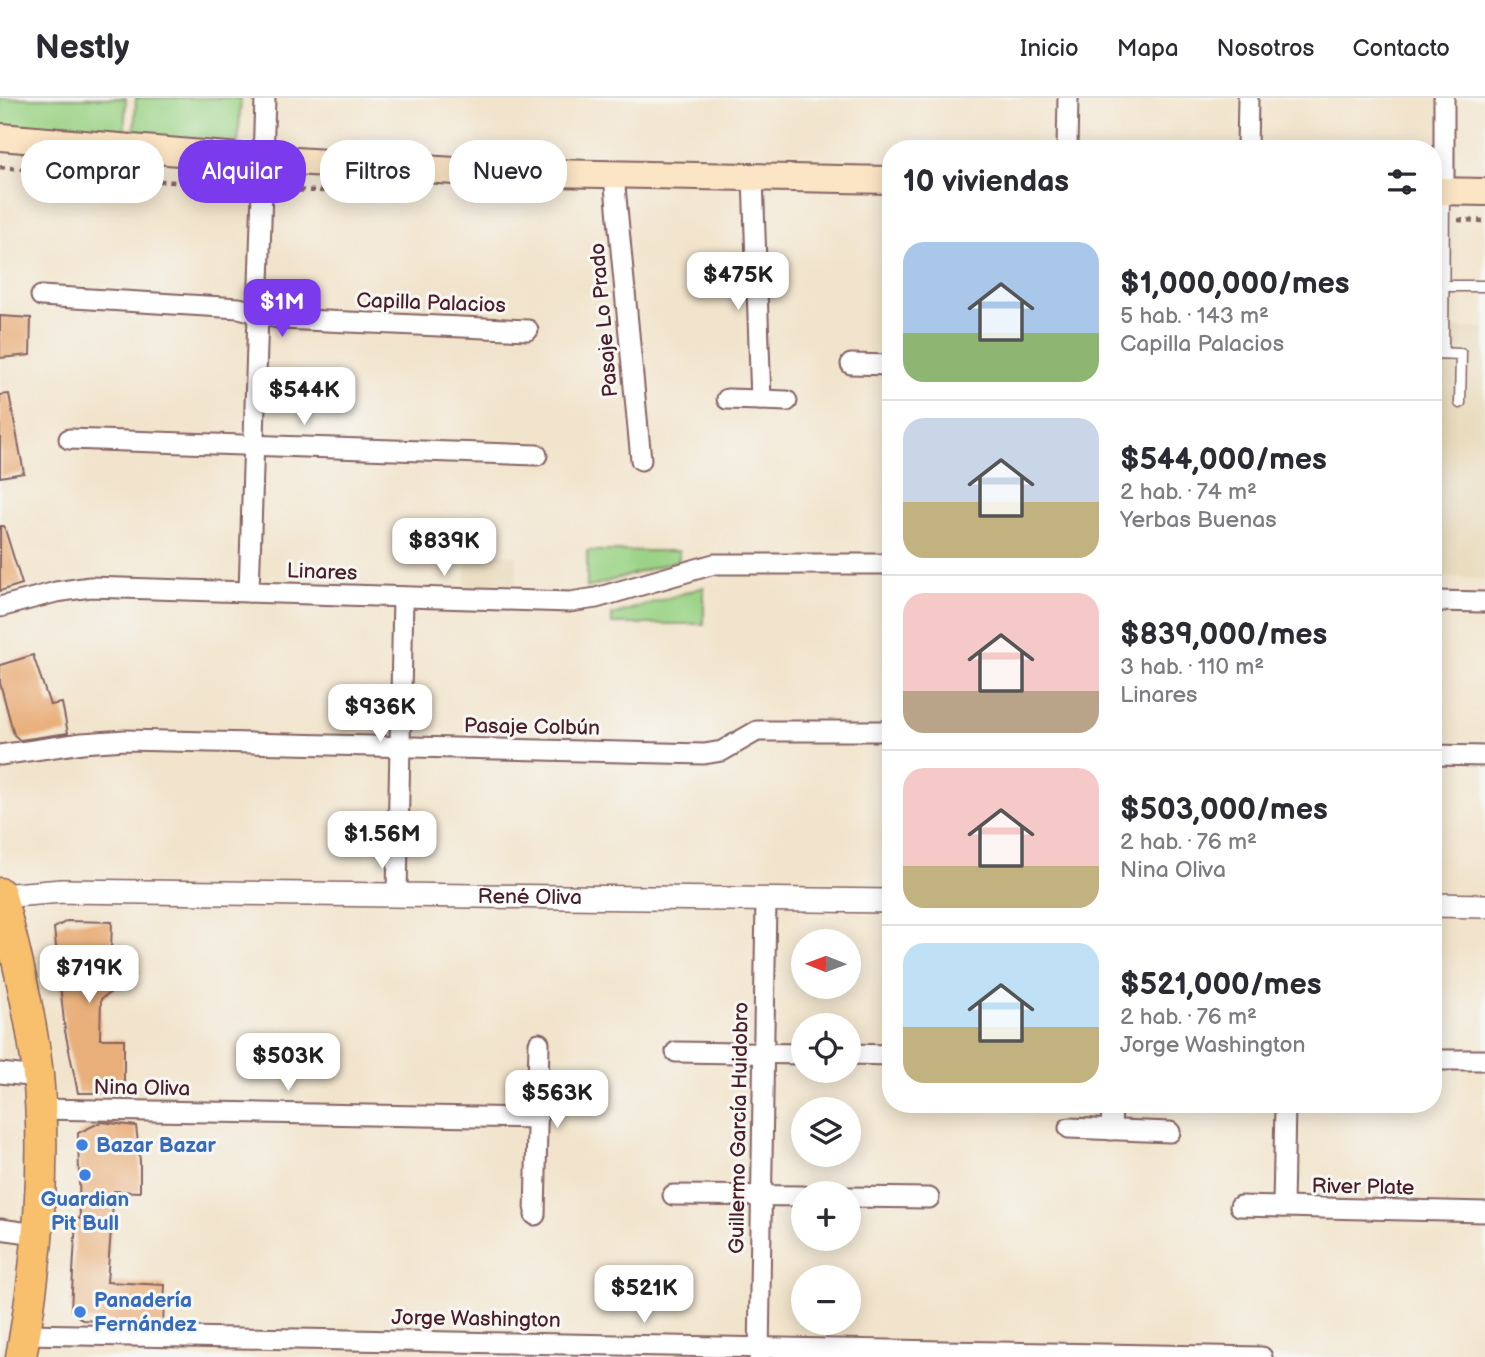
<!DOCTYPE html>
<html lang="es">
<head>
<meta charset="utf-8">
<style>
	:root { --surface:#fff; --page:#f7f7f7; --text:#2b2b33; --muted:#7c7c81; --line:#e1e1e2; --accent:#7c3aed }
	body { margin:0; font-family:"Balsamiq Sans",sans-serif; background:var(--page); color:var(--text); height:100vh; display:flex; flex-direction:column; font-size:26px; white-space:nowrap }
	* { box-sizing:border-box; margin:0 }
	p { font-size:23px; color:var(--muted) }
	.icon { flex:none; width:38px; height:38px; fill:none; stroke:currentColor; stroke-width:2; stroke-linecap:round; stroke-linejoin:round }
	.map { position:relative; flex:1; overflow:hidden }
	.details { position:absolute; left:882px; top:42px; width:560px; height:973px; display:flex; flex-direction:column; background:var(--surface); border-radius:28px; box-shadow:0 4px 18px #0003 }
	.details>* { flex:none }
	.banner { position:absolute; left:21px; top:42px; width:665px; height:63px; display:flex; gap:14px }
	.needle { width:46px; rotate:271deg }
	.fabs { position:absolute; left:791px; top:831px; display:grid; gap:14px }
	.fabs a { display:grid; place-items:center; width:70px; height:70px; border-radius:50%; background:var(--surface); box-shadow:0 4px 18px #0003; font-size:35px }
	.price { position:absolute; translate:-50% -60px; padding:0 16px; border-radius:14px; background:#fff; color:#222; font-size:23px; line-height:46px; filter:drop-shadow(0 2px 4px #0008) }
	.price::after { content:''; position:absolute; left:50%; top:42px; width:21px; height:16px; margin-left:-10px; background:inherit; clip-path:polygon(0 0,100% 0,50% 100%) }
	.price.active { background:var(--accent); color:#fff }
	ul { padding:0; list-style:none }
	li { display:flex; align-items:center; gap:21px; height:175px; padding:0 21px }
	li+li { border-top:2px solid var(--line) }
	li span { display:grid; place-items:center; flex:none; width:196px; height:140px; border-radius:21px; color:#555 }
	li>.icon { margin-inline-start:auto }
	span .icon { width:84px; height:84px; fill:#fffc; stroke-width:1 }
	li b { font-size:30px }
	h2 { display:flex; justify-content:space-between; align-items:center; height:84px; padding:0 21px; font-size:30px }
	.chip { padding:0 24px; border-radius:28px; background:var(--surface); box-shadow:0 4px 18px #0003; font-size:24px; line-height:63px }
	.chip.active { background:var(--accent); color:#fff }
	header { display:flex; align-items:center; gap:42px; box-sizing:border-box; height:98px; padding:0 35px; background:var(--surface); border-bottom:2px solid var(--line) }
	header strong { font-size:33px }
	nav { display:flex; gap:38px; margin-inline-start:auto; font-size:24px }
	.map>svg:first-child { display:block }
</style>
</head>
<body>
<header>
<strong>Nestly</strong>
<nav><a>Inicio</a><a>Mapa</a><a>Nosotros</a><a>Contacto</a></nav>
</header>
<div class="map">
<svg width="1485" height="1259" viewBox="0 0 1485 1259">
	<rect width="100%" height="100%" fill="#f6f6f2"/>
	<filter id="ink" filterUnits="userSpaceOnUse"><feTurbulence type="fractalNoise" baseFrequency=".0143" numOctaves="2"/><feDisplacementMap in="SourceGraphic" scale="14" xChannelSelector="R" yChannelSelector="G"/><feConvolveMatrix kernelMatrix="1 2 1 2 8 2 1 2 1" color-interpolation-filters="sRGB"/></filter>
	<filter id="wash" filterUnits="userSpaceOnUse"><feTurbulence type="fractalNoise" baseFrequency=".00686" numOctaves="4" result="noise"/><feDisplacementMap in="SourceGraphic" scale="28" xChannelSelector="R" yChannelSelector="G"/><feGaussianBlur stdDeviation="1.57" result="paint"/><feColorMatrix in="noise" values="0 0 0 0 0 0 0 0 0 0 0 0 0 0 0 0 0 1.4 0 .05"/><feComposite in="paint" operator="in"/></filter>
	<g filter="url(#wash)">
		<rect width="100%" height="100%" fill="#f2e4cc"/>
		<g fill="#e8d9ba">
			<polygon points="1433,230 1485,230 1485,481 1433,479"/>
			<polygon points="468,423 497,423 496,455 517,458 515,493 465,493"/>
		</g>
		<g fill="#9bd386" stroke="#727958" stroke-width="2">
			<polygon points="0,0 126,0 124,40 0,29"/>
			<polygon points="136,0 241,0 238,45 134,39"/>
			<polygon points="587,453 679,453 679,462 587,490"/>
			<polygon points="704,489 704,526 612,526 612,517"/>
		</g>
		<g id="blocks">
			<g fill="#e9af7a">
				<polygon points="0,218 31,220 30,257 0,260"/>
				<polygon points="9,296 24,375 0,379 0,297"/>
				<polygon points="0,428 4,428 22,486 0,493"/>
				<polygon points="33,557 50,607 62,605 68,635 20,642 14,637 0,585 0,567"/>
				<polygon points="67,823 112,824 110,880 133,878 101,901 100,941 124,941 124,995 78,995 65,933 54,830"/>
				<polygon points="101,1024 136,1028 140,1063 140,1094 114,1093 107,1184 165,1187 163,1226 82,1222 71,1211 76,1121 80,1121 78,1035"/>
			</g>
		</g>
	</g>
	<g filter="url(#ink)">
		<use href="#blocks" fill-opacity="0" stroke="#856463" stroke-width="2"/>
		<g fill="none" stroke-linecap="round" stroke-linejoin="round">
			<g stroke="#856463" stroke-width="13">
				<g id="service">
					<polyline points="1444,188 1485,188"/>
					<polyline points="1433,255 1461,256 1460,305"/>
					<polyline points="1443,255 1444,95"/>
				</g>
			</g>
			<g stroke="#856463" stroke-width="23">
				<g id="minor">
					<polyline points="1444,0 1444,93"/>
					<polyline points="1067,51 1068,0"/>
					<polyline points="1247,51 1248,0"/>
					<polyline points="614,78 641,362"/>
					<polyline points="41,198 239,210 281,221 528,232"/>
					<polyline points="851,266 891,267"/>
					<polyline points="727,301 761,302 753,80"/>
					<polyline points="761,302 787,303"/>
					<polyline points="69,341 537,357"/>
					<polyline points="249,494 265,0"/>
					<polyline points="1433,503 1485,504"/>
					<polyline points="0,509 56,494 90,489 570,504 596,500 714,466 891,466"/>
					<polyline points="0,657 82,645 125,642 704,656 722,653 757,633 891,633"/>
					<polyline points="1433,657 1485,658"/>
					<polyline points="397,795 403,499"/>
					<polyline points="676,954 803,956"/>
					<polyline points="849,956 891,957"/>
					<polyline points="1433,962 1485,962"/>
					<polyline points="0,975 38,979"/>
					<polyline points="39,1011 537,1020"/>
					<polyline points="1069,1030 1170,1034"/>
					<polyline points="1111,1032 1112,1006"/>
					<polyline points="673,1097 803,1098"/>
					<polyline points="849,1099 929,1100"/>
					<polyline points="1240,1108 1485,1114"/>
					<polyline points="1283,1109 1285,1006"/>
					<polyline points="535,1117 539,945"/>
					<polyline points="0,1131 36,1136"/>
					<polyline points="25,1236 1262,1259"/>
					<polyline points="759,1259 766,802"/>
				</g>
			</g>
			<g stroke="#856463" stroke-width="26">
				<g id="tertiary">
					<path id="s1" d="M0,798L62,793L891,803"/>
					<polyline points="1433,807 1485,808"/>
				</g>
			</g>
			<g stroke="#856463" stroke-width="30">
				<g id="secondary">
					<polyline points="0,39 263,61 455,73 891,82"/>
					<polyline points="1433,93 1485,94"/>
				</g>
			</g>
			<g stroke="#856463" stroke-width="33">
				<path id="primary" d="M0,795C16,854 31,916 38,977C47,1069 37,1169 21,1259"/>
			</g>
			<g stroke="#856463" stroke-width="4.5" stroke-dasharray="5 5" stroke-linecap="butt">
				<polyline points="0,69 243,90"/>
				<polyline points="279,92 372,94"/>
				<polyline points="1458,122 1485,123"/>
			</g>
			<use href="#service" stroke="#fff" stroke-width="10"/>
			<use href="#minor" stroke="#fff" stroke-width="19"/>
			<use href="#tertiary" stroke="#fff" stroke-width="23"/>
			<use href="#secondary" stroke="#fce5c4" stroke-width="26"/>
			<use href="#primary" stroke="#f8bf6c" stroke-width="30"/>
		</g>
	</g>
	<g fill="#3f7fe0" stroke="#f6f6f2" stroke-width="2.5">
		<circle cx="82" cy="1047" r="7"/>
		<circle cx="85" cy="1077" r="7"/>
		<circle cx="80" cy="1214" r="7"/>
	</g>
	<g text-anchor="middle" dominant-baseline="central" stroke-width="6" stroke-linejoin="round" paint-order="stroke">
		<g font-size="21" fill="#4a1f2b" stroke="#f6f6f2">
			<text transform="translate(431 205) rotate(2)">Capilla Palacios</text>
			<text transform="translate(604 222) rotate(-95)">Pasaje Lo Prado</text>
			<text transform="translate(322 474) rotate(2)">Linares</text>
			<text transform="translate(532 629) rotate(1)">Pasaje Colbún</text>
			<text stroke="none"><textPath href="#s1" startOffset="530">René Oliva</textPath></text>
			<text transform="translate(142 990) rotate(1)">Nina Oliva</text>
			<text transform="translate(739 1030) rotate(-89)">Guillermo García Huidobro</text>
			<text transform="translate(1363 1089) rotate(1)">River Plate</text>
			<text transform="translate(476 1221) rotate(1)">Jorge Washington</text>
		</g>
		<g font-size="21" font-weight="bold" fill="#366cbe" stroke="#f6f6f2" text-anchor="start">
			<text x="96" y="1047">Bazar Bazar</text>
			<text x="85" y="1101" text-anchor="middle">Guardian<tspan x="85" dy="24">Pit Bull</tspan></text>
			<text x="94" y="1202">Panadería<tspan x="94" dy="24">Fernández</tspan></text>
		</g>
	</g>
</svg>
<div class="fabs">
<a><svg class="needle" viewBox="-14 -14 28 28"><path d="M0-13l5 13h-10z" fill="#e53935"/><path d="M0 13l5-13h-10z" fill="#7c7c81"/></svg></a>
<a><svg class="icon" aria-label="locate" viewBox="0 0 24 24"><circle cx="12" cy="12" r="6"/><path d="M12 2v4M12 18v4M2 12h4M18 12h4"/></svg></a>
<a><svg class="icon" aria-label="layers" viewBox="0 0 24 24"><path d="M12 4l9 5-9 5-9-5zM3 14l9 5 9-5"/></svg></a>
<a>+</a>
<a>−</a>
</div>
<b class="price" style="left:738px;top:214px">$475K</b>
<b class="price active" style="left:282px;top:241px">$1M</b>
<b class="price" style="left:304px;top:329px">$544K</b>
<b class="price" style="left:444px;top:480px">$839K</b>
<b class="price" style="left:380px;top:646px">$936K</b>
<b class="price" style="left:382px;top:773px">$1.56M</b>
<b class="price" style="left:89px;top:907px">$719K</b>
<b class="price" style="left:288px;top:995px">$503K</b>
<b class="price" style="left:557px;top:1032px">$563K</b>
<b class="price" style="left:644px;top:1227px">$521K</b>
<div class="banner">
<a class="chip">Comprar</a>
<a class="chip active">Alquilar</a>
<a class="chip">Filtros</a>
<a class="chip">Nuevo</a>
</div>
<section class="details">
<h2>10 viviendas<svg class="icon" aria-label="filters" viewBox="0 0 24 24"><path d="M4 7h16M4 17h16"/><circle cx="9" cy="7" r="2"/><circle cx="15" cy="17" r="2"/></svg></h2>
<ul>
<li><span style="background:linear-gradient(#a9c7e8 65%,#8fb573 0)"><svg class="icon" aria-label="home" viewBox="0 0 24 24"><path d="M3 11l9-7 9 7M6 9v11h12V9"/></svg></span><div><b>$1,000,000/mes</b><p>5 hab. · 143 m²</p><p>Capilla Palacios</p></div></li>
<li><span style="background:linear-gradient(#c9d6e8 60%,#c2b280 0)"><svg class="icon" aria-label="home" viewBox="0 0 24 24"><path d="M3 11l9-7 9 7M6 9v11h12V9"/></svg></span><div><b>$544,000/mes</b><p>2 hab. · 74 m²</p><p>Yerbas Buenas</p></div></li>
<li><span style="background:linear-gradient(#f6c9c9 70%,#b9a48a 0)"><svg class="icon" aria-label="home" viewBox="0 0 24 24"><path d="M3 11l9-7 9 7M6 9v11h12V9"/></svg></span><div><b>$839,000/mes</b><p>3 hab. · 110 m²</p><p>Linares</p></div></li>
<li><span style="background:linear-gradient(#f6c9c9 70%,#c2b280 0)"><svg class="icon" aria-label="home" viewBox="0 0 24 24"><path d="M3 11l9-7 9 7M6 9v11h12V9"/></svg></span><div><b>$503,000/mes</b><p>2 hab. · 76 m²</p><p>Nina Oliva</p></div></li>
<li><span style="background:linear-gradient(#bfe0f5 60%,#c2b280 0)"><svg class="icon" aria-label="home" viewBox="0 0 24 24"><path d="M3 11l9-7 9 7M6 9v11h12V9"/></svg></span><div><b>$521,000/mes</b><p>2 hab. · 76 m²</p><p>Jorge Washington</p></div></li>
</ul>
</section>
</div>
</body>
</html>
